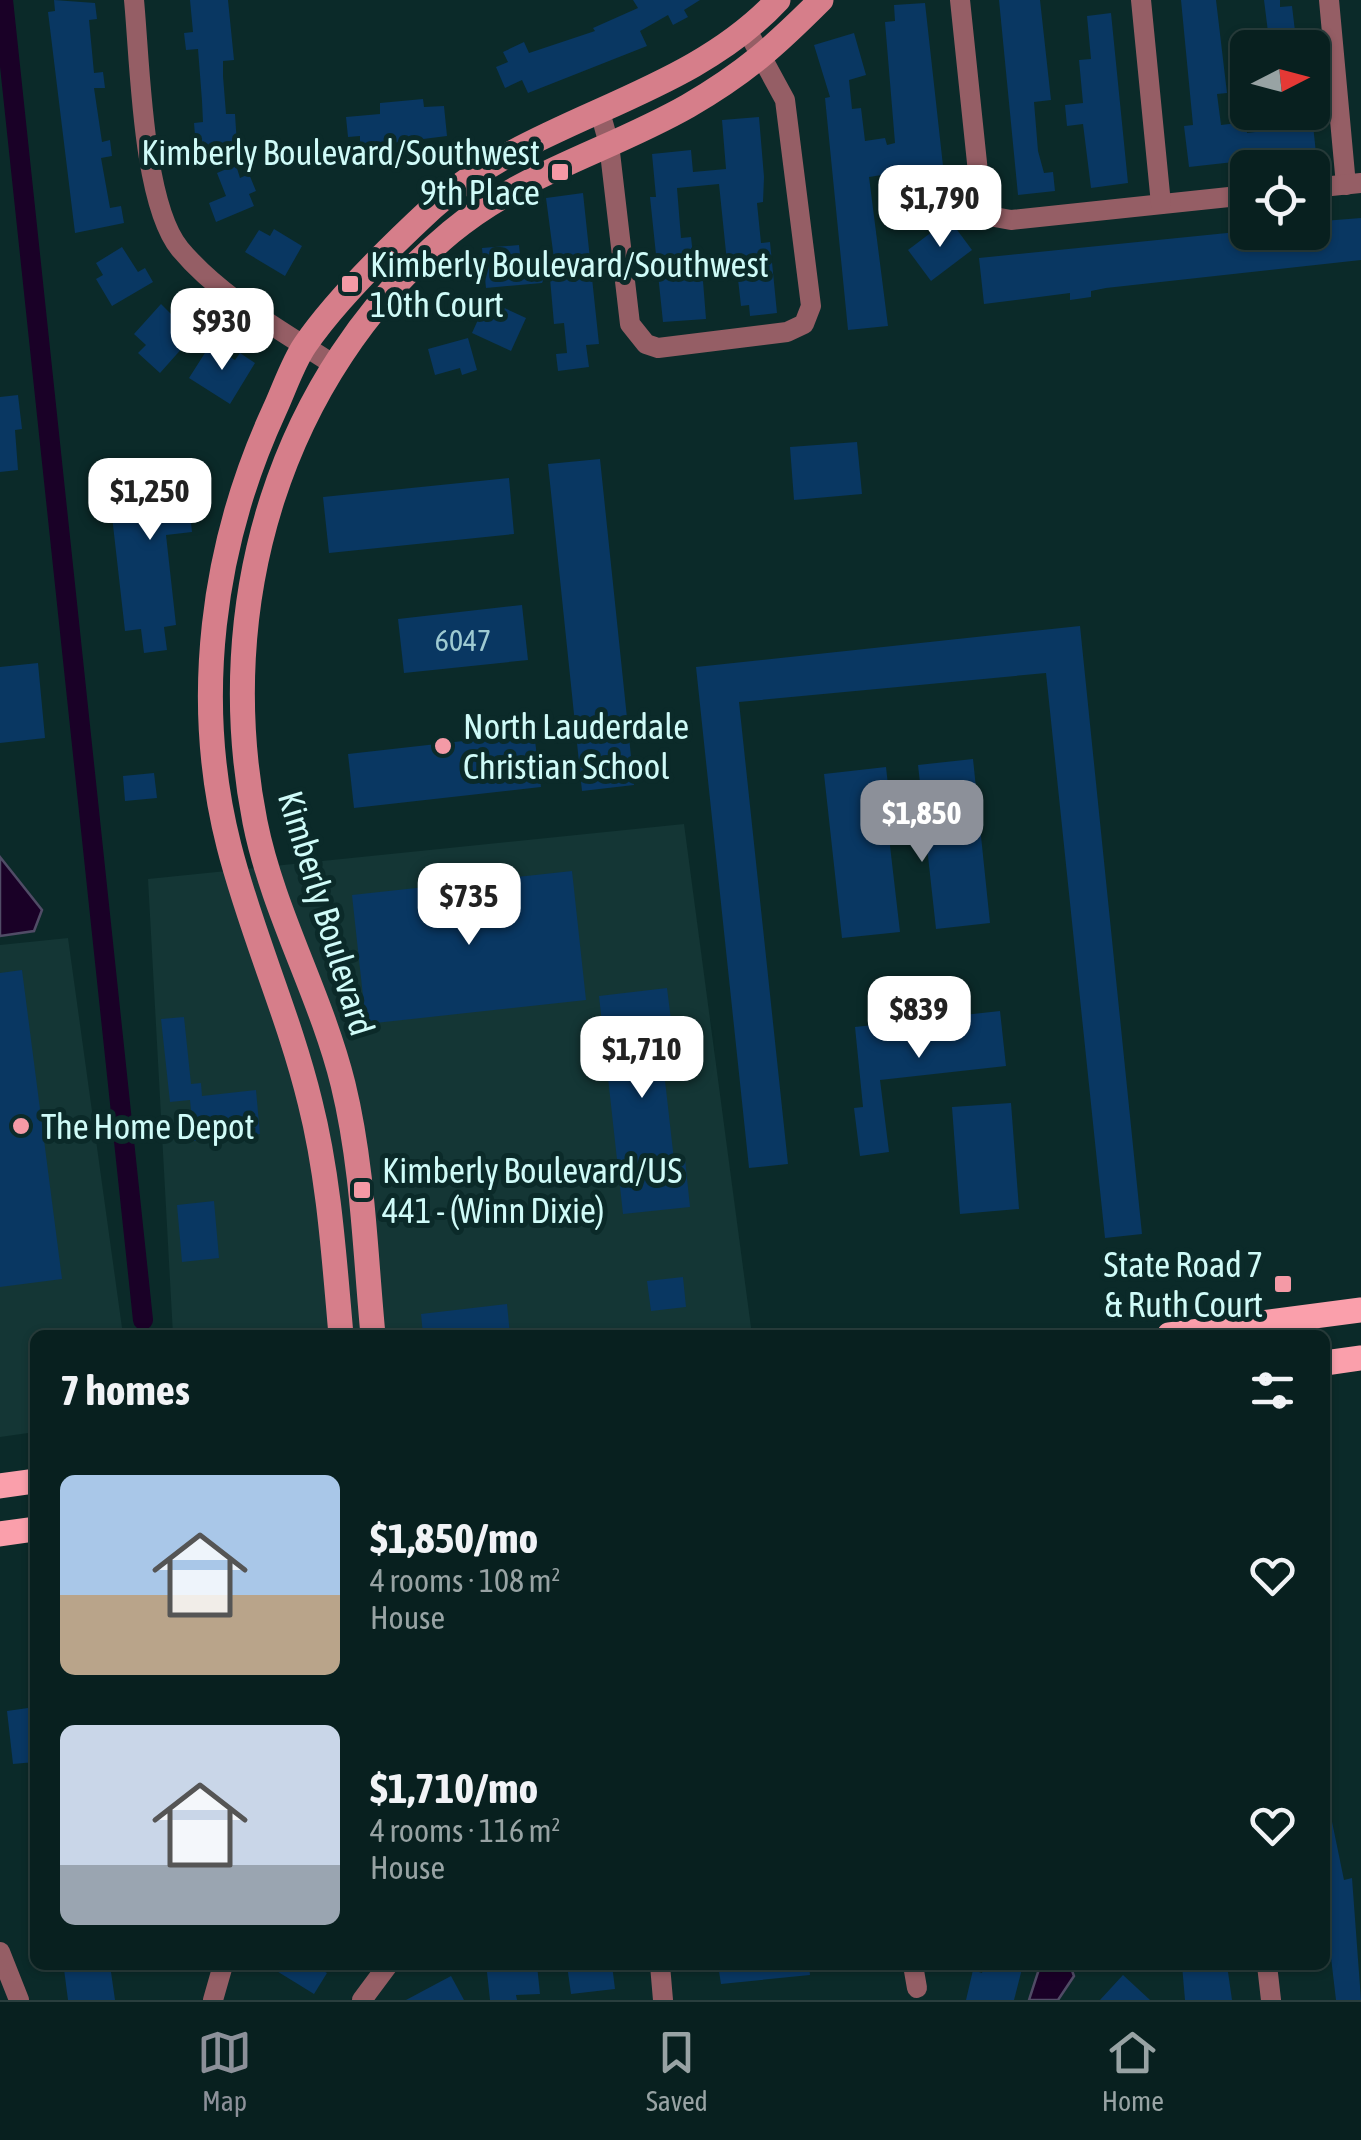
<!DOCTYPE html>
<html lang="en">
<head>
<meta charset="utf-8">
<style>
	:root { --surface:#08201f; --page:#112828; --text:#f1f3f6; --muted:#98a3a4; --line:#293e3d; --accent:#8c9099 }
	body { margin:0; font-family:"Asap Condensed",sans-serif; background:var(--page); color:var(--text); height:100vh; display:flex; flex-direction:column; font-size:38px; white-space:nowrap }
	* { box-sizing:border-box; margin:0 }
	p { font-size:32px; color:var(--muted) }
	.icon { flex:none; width:55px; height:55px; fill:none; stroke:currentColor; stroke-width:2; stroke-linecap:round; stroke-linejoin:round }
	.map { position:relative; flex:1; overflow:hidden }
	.drawer { position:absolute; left:30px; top:1330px; width:1300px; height:640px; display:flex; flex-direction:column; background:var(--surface); border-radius:15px; box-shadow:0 2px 8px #0004,0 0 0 2px var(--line) }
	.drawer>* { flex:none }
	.needle { width:65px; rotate:84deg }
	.controls { position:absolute; left:1230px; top:30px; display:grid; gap:20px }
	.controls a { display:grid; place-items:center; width:100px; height:100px; border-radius:15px; background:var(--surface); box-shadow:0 2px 8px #0004,0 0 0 2px var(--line); font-size:50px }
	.price { position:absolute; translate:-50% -85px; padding:0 22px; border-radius:20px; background:#fff; color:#222; font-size:32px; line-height:65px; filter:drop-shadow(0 2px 5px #0008) }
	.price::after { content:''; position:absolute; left:50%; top:60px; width:30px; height:22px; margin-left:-15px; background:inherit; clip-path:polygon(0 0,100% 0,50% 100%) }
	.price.on { background:var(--accent); color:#fff }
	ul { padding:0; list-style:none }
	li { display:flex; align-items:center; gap:30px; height:250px; padding:0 30px }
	li span { display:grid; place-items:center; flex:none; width:280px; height:200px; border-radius:15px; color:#555 }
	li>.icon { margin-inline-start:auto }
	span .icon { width:120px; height:120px; fill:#fffc; stroke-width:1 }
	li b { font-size:42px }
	h2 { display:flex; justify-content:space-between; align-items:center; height:120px; padding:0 30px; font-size:42px }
	.menu { display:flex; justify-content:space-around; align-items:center; height:140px; border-top:2px solid var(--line); background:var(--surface); font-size:28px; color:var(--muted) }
	.menu a { display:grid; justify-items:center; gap:5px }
	.menu .on { color:var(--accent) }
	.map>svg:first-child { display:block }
</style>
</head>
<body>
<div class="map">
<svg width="1361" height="2000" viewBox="0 0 1361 2000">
	<rect width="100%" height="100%" fill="#0b2a29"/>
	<g fill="#143635">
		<polygon points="684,824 752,1335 173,1335 148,879"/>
		<polygon points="68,938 123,1335 35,1335 35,1432 0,1437 0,945"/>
	</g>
	<g fill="#1a0127" stroke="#504c66" stroke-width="2.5">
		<polygon points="0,857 42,910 34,931 0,936"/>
		<polygon points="1057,1965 1070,1965 1074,1976 1058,2000 1029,2000 1039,1969"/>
	</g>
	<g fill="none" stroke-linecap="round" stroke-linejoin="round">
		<polyline stroke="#1a0127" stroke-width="20" points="3,0 143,1320"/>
	</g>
	<g fill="#093762">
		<polygon points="54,0 95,3 97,19 89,20 94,73 103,72 105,88 94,88 102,142 110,140 112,156 101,158 110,208 121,206 124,223 75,233 48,12 55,11"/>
		<polygon points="190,0 228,0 234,60 223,61 223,76 226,114 235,114 237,145 196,148 194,123 203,122 202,101 198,49 186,50 184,33 193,32"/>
		<polygon points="633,0 700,0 684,10 688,17 673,25 668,15 640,31 647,46 528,93 522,80 505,88 496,67 508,62 503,52 524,42 529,53 595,31 593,28 638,8"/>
		<polygon points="999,0 1040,0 1051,100 1034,102 1038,151 1044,173 1053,172 1055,191 1018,195"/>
		<polygon points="1181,0 1216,0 1227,93 1217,94 1221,125 1246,122 1247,133 1313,125 1316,153 1189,167 1184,126 1193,125"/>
		<polygon points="1264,0 1280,0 1280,7 1292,6 1297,48 1259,48 1257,34 1268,32"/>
		<polygon points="925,3 948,211 911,215 907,171 869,177 888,326 848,330 825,98 830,97 814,45 854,33 866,75 849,80 852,109 861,108 865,141 885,138 887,145 895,143 885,22 895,21 894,5"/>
		<polygon points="1111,13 1128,183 1091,188 1083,124 1067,126 1065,105 1083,103 1079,60 1091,59 1087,16"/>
		<polygon points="423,99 424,107 444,106 447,136 360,147 360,136 348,137 346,117 380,114 380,103"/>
		<polygon points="759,117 764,177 763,202 757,203 761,243 770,242 777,313 750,316 749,305 741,306 736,261 727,262 719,184 677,188 681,238 691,237 696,282 703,281 706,319 663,322 650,197 656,197 652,154 691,150 693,172 726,169 722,120"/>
		<polygon points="236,165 240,178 249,174 256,191 249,194 254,206 216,222 209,203 226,196 217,173"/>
		<polygon points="583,193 599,344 586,345 589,367 558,371 556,354 567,353 564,323 554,324 549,267 542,283 486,288 482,248 519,245 521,264 554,259 546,198"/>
		<polygon points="1361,218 1361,260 1106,288 1091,291 1091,297 1070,300 1070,293 984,304 979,258 1237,232 1312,232 1312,225 1323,221"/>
		<polygon points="949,219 972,250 931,281 908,250"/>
		<polygon points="274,229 302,246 285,276 245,252 259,230 270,236"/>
		<polygon points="122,247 138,272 145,268 153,282 112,306 96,279 103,275 96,263"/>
		<polygon points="487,300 526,318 511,351 472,333"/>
		<polygon points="161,304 182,325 188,318 200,328 160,373 138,353 146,345 134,334"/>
		<polygon points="468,338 477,370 462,375 460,368 435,375 428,349"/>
		<polygon points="210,345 235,360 240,353 255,363 230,404 189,378"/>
		<polygon points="18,395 22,429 15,430 18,470 0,472 0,397"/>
		<polygon points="857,442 862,494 794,500 790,447"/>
		<polygon points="600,459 634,785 582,791 548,464"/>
		<polygon points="193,463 199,513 190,514 192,532 166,535 176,625 164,627 167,650 144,653 141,629 125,631 107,472"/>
		<polygon points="509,478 514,534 329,553 323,497"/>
		<polygon points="522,605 528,660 404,673 398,619"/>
		<polygon points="1080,626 1142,1234 1105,1238 1046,673 739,702 788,1164 749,1168 696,667"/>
		<polygon points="38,663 45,738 0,743 0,667"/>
		<polygon points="534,733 541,787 354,808 348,754"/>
		<polygon points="973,759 990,923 936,929 918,765"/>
		<polygon points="886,767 889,794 884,794 900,932 842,938 824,774"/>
		<polygon points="154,773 157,798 125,801 123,776"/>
		<polygon points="572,871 586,1000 366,1024 352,895"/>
		<polygon points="22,970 62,1279 0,1287 0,973"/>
		<polygon points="667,988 674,1044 661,1045 674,1160 685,1159 690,1207 623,1214 599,996"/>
		<polygon points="1000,1011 1006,1066 880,1080 889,1152 860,1156 854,1108 863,1107 855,1027"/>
		<polygon points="184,1017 191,1084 201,1083 202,1096 256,1090 260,1134 194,1141 190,1100 170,1102 161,1019"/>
		<polygon points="1011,1103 1019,1209 960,1214 952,1107"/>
		<polygon points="214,1201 219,1258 182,1262 177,1205"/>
		<polygon points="683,1277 686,1307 651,1311 647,1281"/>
		<polygon points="507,1304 510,1335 423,1335 421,1314"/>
		<polygon points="35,1707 35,1762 13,1764 7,1711"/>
		<polygon points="1330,1812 1344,1880 1352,1878 1361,2000 1336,2000 1330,1949 1325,1950 1325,1813"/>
		<polygon points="89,1965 110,1965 115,2000 68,2000 64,1969"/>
		<polygon points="267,1965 313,1965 327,1973 314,1994"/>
		<polygon points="513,1965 537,1965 540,1994 516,1995 517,2000 490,2000 487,1972 514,1970"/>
		<polygon points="567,1965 612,1965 615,1989 571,1994"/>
		<polygon points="718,1965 809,1965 810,1975 721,1984"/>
		<polygon points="984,1965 1023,1965 1014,2000 966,2000 973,1970 982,1973"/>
		<polygon points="1182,1965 1227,1965 1232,2000 1185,2000"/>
		<polygon points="1123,1975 1150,2000 1100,2000"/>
		<polygon points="451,1976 464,2000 406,2000"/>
	</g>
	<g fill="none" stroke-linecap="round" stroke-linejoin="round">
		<g stroke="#955e65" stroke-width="20">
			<path d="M134,0C140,61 142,203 180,249C221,298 281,330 334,365"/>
			<polyline points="960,0 981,201 989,216 1011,220 1248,195"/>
			<polyline points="1141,0 1161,204"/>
			<polyline points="1329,0 1346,185"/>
			<polyline points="600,112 609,144 630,324 646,344 658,348 787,332 804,324 811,306 785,100 748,32"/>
			<polyline points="1312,188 1361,183"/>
			<polyline points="0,1952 19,2000"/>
			<polyline points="660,1965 663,2000"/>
			<polyline points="913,1965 917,1988"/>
			<polyline points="1267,1965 1271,2000"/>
			<polyline points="213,2000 223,1965"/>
			<polyline points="362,2000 388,1965"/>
		</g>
		<g stroke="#d67e8a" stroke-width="25">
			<path d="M341,1335C334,1257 329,1177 310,1102C289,1015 251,933 229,846C192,701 212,546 274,411C284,390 292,364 305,345C337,298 391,246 432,208C533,116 684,101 778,0"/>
			<path d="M373,1335C365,1251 363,1166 343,1084C321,995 273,912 255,822C212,604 279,376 451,232C522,173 609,151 688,106C745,73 775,46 821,0"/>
		</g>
		<g stroke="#fa9fab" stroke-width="25">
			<polyline points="1169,1335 1361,1310"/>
			<polyline points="1325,1363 1361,1358"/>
			<polyline points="0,1486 35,1481"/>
			<polyline points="0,1534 35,1529"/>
		</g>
	</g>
	<g fill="#f49aa6" stroke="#0b2a29" stroke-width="4">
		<rect x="550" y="162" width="20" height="20" rx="5"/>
		<rect x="340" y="274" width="20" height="20" rx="5"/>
		<circle cx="443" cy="746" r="10"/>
		<circle cx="21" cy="1126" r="10"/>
		<rect x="352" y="1180" width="20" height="20" rx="5"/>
		<rect x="1273" y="1274" width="20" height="20" rx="5"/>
	</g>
	<g text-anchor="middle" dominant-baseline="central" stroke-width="10" stroke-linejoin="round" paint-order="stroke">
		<g font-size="30" fill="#9ecad2">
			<text x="463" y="640">6047</text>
		</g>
		<g font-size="35" fill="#cffbf8" stroke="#0b2a29" text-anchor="start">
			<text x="540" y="152" text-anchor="end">Kimberly Boulevard/Southwest<tspan x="540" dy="40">9th Place</tspan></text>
			<text x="370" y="264">Kimberly Boulevard/Southwest<tspan x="370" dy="40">10th Court</tspan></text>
			<text x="463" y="726">North Lauderdale<tspan x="463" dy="40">Christian School</tspan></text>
			<text x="41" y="1126">The Home Depot</text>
			<text x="382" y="1170">Kimberly Boulevard/US<tspan x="382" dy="40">441 - (Winn Dixie)</tspan></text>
			<text x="1263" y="1264" text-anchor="end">State Road 7<tspan x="1263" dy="40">&amp; Ruth Court</tspan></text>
		</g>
		<g font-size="35" fill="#cffbf8" stroke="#0b2a29">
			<text transform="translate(327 913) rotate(73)">Kimberly Boulevard</text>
		</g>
	</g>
</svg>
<div class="controls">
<a><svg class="needle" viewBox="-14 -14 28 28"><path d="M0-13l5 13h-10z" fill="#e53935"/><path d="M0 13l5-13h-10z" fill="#98a3a4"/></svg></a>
<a><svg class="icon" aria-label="locate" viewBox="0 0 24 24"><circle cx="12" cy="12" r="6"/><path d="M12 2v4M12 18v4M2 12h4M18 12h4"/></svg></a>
</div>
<b class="price" style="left:940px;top:250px">$1,790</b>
<b class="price" style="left:222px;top:373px">$930</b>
<b class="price" style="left:150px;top:543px">$1,250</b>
<b class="price on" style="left:922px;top:865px">$1,850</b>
<b class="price" style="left:469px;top:948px">$735</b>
<b class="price" style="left:919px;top:1061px">$839</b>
<b class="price" style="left:642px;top:1101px">$1,710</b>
<section class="drawer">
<h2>7 homes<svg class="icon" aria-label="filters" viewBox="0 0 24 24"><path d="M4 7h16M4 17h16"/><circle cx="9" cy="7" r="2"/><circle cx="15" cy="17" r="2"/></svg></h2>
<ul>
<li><span style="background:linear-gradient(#a9c7e8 60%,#b9a48a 0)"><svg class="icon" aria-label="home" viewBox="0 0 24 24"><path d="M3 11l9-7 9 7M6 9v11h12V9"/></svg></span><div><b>$1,850/mo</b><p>4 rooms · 108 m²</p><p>House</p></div><svg class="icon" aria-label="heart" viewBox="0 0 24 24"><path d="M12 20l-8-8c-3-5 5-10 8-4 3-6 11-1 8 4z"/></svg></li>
<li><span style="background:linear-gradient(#c9d6e8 70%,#9aa5b1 0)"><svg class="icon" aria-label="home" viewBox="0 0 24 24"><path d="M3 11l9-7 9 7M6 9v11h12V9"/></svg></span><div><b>$1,710/mo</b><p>4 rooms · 116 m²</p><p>House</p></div><svg class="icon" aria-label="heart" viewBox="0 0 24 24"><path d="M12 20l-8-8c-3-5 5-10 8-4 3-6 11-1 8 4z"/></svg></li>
</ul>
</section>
</div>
<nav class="menu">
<a class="on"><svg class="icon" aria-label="map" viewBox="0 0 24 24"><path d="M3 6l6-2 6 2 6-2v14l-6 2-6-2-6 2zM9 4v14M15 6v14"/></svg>Map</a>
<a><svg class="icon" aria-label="saved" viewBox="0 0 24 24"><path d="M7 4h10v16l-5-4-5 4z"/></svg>Saved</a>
<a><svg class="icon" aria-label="home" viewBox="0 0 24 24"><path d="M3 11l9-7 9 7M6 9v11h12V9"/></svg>Home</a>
</nav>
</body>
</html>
